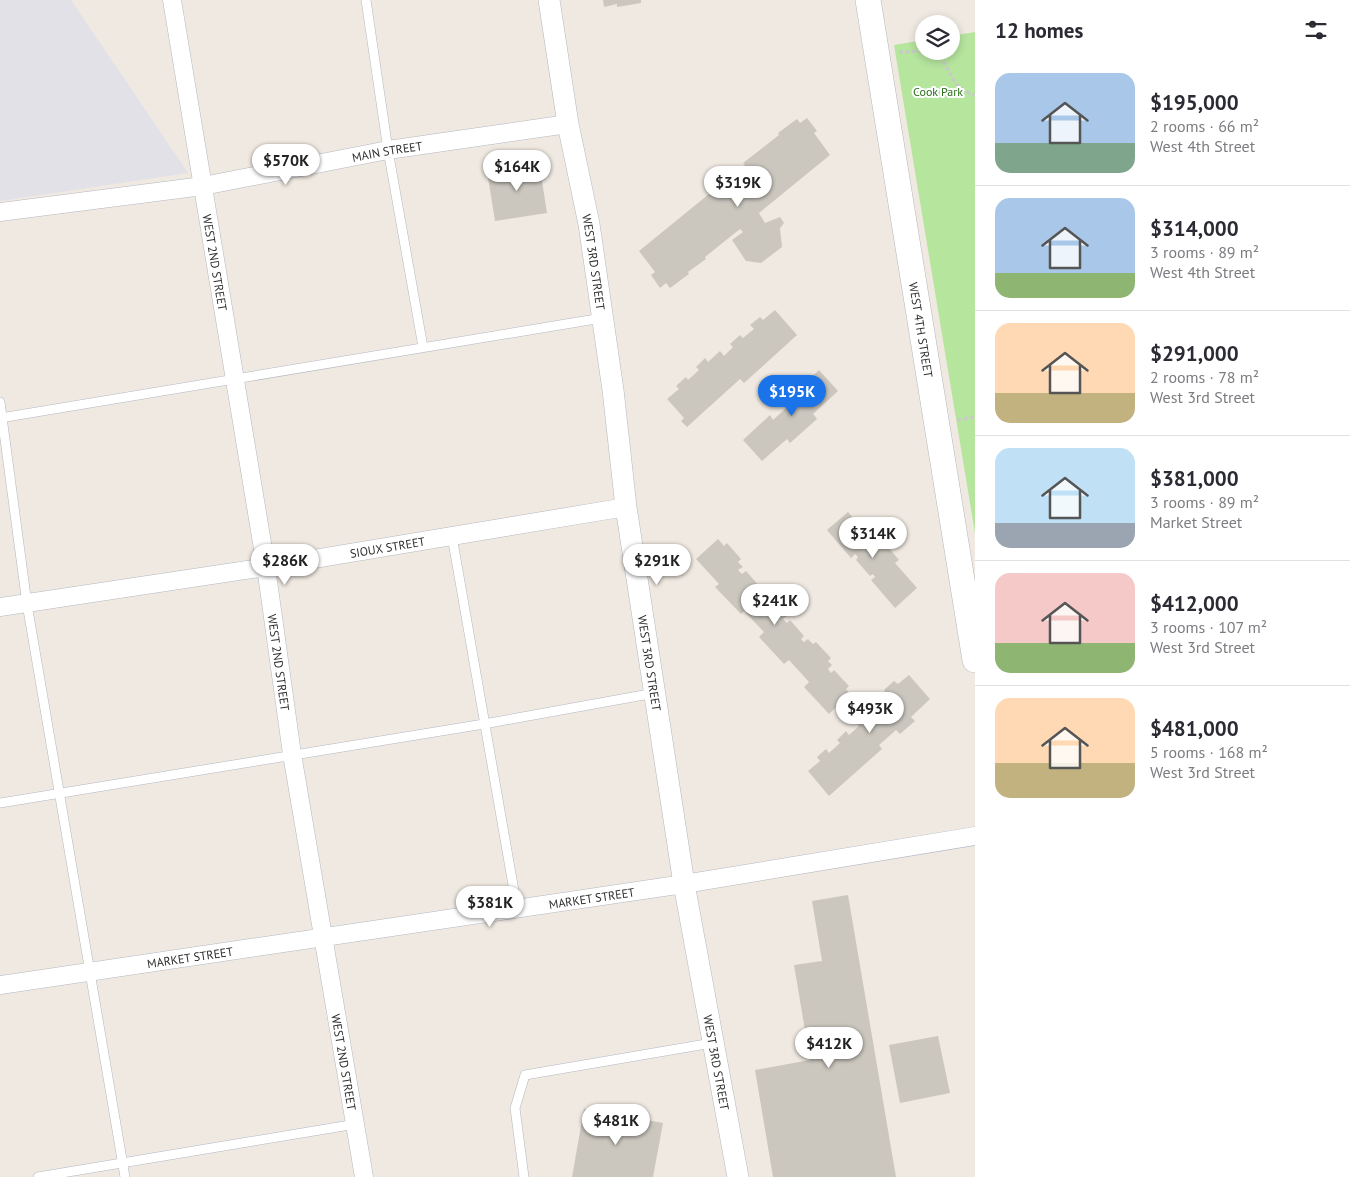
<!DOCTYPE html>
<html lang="en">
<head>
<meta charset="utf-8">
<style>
	:root { --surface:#fff; --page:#f7f7f7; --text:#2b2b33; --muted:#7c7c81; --line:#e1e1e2; --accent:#1a73e8 }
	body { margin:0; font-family:"PT Sans",sans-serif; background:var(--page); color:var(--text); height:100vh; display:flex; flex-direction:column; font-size:19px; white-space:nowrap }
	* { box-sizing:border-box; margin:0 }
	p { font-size:16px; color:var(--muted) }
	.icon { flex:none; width:28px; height:28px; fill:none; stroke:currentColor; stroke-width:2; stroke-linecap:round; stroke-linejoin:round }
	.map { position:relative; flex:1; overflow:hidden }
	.drawer { display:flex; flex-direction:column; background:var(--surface); width:375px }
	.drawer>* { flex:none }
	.controls { position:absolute; left:915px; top:15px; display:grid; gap:10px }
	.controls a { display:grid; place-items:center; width:45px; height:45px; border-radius:50%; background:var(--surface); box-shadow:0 2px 8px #0003; font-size:25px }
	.price { position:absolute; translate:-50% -42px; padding:0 11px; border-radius:18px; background:#fff; color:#222; font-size:16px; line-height:32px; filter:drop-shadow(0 1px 2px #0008) }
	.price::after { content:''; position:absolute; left:50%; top:30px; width:15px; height:11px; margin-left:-8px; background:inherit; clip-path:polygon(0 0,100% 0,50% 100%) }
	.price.on { background:var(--accent); color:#fff }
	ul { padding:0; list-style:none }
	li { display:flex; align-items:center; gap:15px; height:125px; padding:0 20px }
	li+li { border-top:1px solid var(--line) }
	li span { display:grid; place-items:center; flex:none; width:140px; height:100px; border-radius:15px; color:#555 }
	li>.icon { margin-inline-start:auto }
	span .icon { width:60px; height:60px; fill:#fffc; stroke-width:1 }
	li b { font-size:21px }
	h2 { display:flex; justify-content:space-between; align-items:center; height:60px; padding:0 20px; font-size:21px }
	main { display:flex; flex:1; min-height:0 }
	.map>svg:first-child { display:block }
</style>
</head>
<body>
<main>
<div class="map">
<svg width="975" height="1177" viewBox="0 0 975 1177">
	<rect width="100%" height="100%" fill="#efe9e1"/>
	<polygon fill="#e3e1e8" points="0,0 71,0 188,173 0,201"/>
	<polygon fill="#b6e59e" points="975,32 975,533 894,45 924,40 924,51 951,51 951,36"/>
	<g fill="#cbc7bf">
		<polygon points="603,0 641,0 641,3 617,7 617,4 604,7"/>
		<polygon points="807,118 817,131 814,133 830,155 759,213 765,223 780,217 784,223 780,228 782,247 761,263 746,261 732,240 743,232 740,229 705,257 706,259 688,272 689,274 670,288 666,283 660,288 651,275 655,272 639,251 709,194 707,192 715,187 718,192 730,184 726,179 745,165 743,163 779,135 778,133 797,119 800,123"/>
		<polygon points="539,162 547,213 495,221 487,171"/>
		<polygon points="775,310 797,335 744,383 740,379 687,427 681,421 684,418 667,399 679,389 676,386 686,377 688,380 699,370 696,367 705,358 708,362 720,351 724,356 733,347 730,344 740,335 743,338 754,329 750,325 760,317 763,320"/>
		<polygon points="819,370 838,391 813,414 817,419 790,443 787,439 762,461 743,440 770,415 773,420 795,400 792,395"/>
		<polygon points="848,512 870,537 875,532 899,560 895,563 917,588 895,608 871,580 875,577 873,574 870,576 856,560 858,557 855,554 851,558 827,530"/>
		<polygon points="718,539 724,546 727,543 741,559 738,562 743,567 738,570 742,574 746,571 760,587 756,590 759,593 763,589 769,595 772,592 784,605 780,608 787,616 783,619 787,623 790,620 804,636 801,639 804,642 808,639 813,644 816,642 831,658 828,661 832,665 828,669 831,673 834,670 849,686 846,689 850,694 829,714 804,687 809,682 789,660 784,664 759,637 764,632 744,611 741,614 715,587 719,584 696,559"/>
		<polygon points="909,675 930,699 911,717 915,721 900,734 896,730 879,745 882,749 829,796 808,771 820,761 817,757 826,749 829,753 840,743 837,740 846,731 849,735 859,726 855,721 867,711 864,708 873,699 877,703 887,694 884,690 894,681 898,684"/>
		<polygon points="848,895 896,1177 773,1177 755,1070 810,1060 794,965 822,961 812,901"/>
		<polygon points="938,1036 950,1093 900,1103 889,1045"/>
		<polygon points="584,1109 663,1123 653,1177 572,1177"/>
	</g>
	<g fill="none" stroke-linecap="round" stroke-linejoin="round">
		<g stroke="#b4b7c1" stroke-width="10">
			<g id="service">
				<polyline points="366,0 388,150 423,347"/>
				<polyline points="0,402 27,604 125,1177"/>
				<polyline points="0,418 602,318"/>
				<polyline points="452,536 517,908"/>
				<polyline points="0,803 484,724 655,693"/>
				<polyline points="38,1177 356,1124"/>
				<polyline points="524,1177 515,1108 525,1075 712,1043"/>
			</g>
		</g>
		<g stroke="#b4b7c1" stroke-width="19">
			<g id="minor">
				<path id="s1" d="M172,0L266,567L292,754L364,1177"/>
				<path id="s2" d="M0,212L203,186L388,150L568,124"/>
				<path id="s3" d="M0,607L266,567L626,507"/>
				<path id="s4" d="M0,985L684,884L975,836"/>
			</g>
		</g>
		<g stroke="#b4b7c1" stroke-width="22">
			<g id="tertiary">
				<path id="s5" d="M549,0L568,124L589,224L613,390L626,507L684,884L738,1177"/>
			</g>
		</g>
		<g stroke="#b4b7c1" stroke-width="26">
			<g id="secondary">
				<path id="s6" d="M868,0L975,660"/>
			</g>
		</g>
		<g stroke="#c9c9c9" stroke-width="3" stroke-dasharray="4 2.5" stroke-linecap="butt">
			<path d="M927,51C955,59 943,86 975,95"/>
			<polyline points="899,52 924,51"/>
			<polyline points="957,420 975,417"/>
		</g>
		<use href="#service" stroke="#fff" stroke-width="9"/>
		<use href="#minor" stroke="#fff" stroke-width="18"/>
		<use href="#tertiary" stroke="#fff" stroke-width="21"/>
		<use href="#secondary" stroke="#fff" stroke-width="25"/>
	</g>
	<g text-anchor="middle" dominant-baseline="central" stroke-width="4" stroke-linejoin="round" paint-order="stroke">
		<g font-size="12" fill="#2c6e1b" stroke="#fff">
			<text x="938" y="91">Cook Park</text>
		</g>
		<g font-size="12" fill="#2e2e2e" stroke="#fff">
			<text stroke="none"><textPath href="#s2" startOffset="392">MAIN STREET</textPath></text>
			<text stroke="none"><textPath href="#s5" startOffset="266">WEST 3RD STREET</textPath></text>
			<text stroke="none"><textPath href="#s1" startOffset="266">WEST 2ND STREET</textPath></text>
			<text stroke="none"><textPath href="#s6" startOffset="334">WEST 4TH STREET</textPath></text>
			<text stroke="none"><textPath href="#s3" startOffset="392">SIOUX STREET</textPath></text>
			<text stroke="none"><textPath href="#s1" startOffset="671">WEST 2ND STREET</textPath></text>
			<text stroke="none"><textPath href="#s5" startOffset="671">WEST 3RD STREET</textPath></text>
			<text stroke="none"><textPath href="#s4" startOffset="598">MARKET STREET</textPath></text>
			<text stroke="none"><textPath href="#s4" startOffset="192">MARKET STREET</textPath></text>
			<text stroke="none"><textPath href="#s1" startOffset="1076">WEST 2ND STREET</textPath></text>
			<text stroke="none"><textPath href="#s5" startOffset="1076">WEST 3RD STREET</textPath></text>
		</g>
	</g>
</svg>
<div class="controls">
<a><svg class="icon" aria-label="layers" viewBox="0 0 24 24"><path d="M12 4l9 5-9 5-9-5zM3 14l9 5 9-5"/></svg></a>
</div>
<b class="price" style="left:286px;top:186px">$570K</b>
<b class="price" style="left:517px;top:192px">$164K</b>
<b class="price" style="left:738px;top:208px">$319K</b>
<b class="price on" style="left:792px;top:417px">$195K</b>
<b class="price" style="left:873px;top:559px">$314K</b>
<b class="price" style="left:285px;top:586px">$286K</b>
<b class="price" style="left:657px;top:586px">$291K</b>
<b class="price" style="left:775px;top:626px">$241K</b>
<b class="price" style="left:870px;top:734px">$493K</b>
<b class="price" style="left:490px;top:928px">$381K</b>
<b class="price" style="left:829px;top:1069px">$412K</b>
<b class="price" style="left:616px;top:1146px">$481K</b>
</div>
<section class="drawer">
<h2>12 homes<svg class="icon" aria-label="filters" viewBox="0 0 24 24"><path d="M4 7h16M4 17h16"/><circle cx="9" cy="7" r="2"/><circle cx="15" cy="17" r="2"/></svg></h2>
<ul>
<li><span style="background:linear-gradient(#a9c7e8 70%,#7fa58c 0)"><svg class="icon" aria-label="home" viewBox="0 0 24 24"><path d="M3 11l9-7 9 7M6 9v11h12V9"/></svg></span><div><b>$195,000</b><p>2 rooms · 66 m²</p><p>West 4th Street</p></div></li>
<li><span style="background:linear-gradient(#a9c7e8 75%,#8fb573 0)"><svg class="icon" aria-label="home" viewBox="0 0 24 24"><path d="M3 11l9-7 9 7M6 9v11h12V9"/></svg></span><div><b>$314,000</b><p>3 rooms · 89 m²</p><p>West 4th Street</p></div></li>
<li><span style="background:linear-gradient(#ffd9b3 70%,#c2b280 0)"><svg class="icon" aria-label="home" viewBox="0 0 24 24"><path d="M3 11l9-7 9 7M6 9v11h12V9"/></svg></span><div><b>$291,000</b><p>2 rooms · 78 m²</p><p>West 3rd Street</p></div></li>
<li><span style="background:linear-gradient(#bfe0f5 75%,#9aa5b1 0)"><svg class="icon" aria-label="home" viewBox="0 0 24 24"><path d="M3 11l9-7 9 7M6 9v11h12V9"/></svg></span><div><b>$381,000</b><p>3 rooms · 89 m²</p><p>Market Street</p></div></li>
<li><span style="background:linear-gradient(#f6c9c9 70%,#8fb573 0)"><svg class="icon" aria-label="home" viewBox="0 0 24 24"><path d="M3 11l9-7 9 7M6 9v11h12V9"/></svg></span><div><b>$412,000</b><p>3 rooms · 107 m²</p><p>West 3rd Street</p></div></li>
<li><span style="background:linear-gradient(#ffd9b3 65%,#c2b280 0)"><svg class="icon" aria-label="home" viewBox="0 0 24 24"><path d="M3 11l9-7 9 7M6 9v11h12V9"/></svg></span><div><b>$481,000</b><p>5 rooms · 168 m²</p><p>West 3rd Street</p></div></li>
</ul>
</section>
</main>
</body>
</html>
